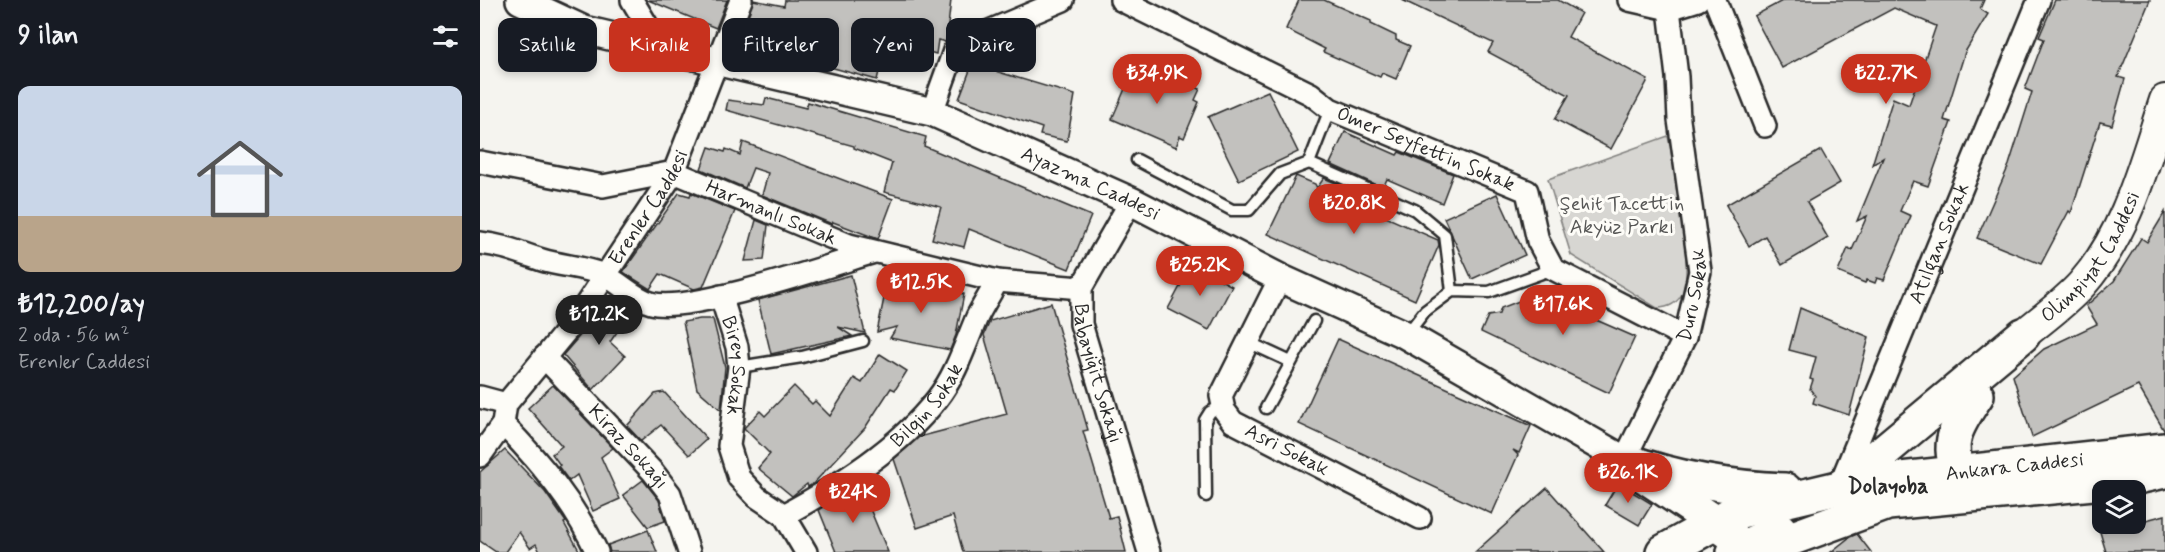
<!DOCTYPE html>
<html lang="tr">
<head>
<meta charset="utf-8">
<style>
	:root { --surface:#171b24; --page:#20242c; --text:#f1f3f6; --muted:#9ea1a6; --accent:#c8321e }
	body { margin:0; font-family:Mynerve,sans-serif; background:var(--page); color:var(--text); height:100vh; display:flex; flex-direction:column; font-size:22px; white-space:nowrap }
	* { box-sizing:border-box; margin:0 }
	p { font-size:20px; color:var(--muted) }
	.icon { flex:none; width:33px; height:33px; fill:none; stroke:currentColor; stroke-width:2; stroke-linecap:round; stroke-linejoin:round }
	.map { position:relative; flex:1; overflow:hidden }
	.drawer { display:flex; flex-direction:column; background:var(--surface); width:480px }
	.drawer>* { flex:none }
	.guide { position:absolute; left:18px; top:18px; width:570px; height:54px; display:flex; gap:12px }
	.controls { position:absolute; left:1612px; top:480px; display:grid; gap:12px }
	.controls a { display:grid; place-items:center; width:54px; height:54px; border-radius:12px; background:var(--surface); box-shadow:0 3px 9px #0003; font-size:30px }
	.price { position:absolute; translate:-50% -51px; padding:0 14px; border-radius:21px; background:var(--accent); color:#fff; font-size:20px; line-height:39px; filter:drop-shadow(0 2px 3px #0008) }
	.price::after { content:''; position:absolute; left:50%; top:36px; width:18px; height:14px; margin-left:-9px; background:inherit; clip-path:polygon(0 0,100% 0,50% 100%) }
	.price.active { background:#222; color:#fff }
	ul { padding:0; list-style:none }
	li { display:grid; align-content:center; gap:12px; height:318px; padding:0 18px }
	li span { display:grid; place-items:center; height:186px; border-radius:12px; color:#555 }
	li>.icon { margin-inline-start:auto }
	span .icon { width:108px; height:108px; fill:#fffc; stroke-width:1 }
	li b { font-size:26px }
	h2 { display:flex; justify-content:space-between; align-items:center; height:72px; padding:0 18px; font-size:26px }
	.pill { padding:0 21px; border-radius:12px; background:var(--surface); box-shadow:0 3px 9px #0003; font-size:21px; line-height:54px }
	.pill.active { background:var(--accent); color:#fff }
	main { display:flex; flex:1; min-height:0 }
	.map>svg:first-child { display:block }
</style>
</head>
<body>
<main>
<section class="drawer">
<h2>9 ilan<svg class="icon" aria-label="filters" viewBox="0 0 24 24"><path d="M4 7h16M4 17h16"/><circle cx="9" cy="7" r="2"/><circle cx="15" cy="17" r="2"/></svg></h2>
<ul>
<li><span style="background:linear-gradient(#c9d6e8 70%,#b9a48a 0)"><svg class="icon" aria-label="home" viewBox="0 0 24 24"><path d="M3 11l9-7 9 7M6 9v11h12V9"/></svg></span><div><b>₺12,200/ay</b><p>2 oda · 56 m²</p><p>Erenler Caddesi</p></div></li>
</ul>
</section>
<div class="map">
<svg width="1685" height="552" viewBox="0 0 1685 552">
	<rect width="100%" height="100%" fill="#f5f4ef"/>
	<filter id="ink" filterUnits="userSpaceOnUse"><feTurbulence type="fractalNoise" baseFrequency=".0167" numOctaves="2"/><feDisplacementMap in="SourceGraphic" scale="12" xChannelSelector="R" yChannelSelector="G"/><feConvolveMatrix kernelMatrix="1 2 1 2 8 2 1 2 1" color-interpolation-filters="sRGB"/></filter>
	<g filter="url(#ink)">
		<path fill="#d7d6d2" stroke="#81807e" stroke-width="1.5" d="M1188,136C1194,167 1214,265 1203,292C1198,303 1189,308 1177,308L1091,255L1068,179Z"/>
		<g fill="#c2c1be" stroke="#2b2b2b" stroke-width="1.5">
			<polygon points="168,0 247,0 236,28"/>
			<polygon points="273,0 304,6 305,0 471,0 466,42 458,40 456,54 449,52 448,56 405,46 397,80 267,44 268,40 260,37"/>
			<polygon points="819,0 844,0 891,21 891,24 916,36 916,40 930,46 916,79 902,73 900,77 843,52 845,49 806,29"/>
			<polygon points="922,0 1078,0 1101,13 1088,37 1168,80 1131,149 1075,119 1089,95 1008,52 1013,43"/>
			<polygon points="1304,0 1504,0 1500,9 1508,14 1485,52 1464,120 1471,122 1448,186 1433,181 1420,211 1431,216 1404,280 1397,278 1395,283 1387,280 1385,283 1358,272 1368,248 1372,250 1387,216 1377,221 1403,158 1392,165 1413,98 1429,105 1456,26 1414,8 1302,68 1274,16"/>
			<polygon points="1575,0 1670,0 1638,77 1645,79 1632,125 1620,122 1591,213 1589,211 1561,264 1497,238 1529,165 1552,92 1545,89 1564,39 1559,37"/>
			<polygon points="495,57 517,66 515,71 595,95 587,141 560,135 562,128 479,99"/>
			<polygon points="657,61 720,89 715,100 719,102 704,138 700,136 696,147 632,119"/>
			<polygon points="788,91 818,152 759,180 728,117"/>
			<polygon points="286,98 326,108 328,102 446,137 444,146 611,216 589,269 489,229 484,247 452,239 461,207 404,192 412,163 374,148 374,146 246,110 248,100 284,105"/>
			<polygon points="865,132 917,155 919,152 973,174 962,203 907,179 903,188 850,164"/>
			<polygon points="263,142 413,199 398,239 353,222 352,224 282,195 288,173 273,168 265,188 221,169 229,147 245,152 246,149 260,155"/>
			<polygon points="1341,150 1360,183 1327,202 1348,238 1302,265 1285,236 1269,246 1246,205"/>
			<polygon points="816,176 835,184 837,188 844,178 897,201 892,211 958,240 959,245 935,300 788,234"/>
			<polygon points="199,193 210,196 211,193 255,211 223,287 214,289 180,274 170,289 143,272"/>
			<polygon points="1017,194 1045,255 992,279 964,218"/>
			<polygon points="1685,212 1685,432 1658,386 1552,437 1533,376 1564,349 1617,324 1606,306 1634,281 1661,238 1667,242"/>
			<polygon points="276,220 288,225 284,260 265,261"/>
			<polygon points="712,264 752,286 729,330 688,309"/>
			<polygon points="371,275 385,333 358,327 372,336 291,354 278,300"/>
			<polygon points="408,279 484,294 476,335 470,350 410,338 417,327 397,332"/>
			<polygon points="1078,286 1104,299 1098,312 1155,337 1129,393 1001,332 1008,316 1019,314 1021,308"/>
			<polygon points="135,297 153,309 130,342 145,356 113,390 83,355 110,324 114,327"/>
			<polygon points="571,303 608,430 603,431 629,518 637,516 646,552 483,552 473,516 437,528 414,459 439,437 527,414 504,335 510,321"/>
			<polygon points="1320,308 1389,337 1369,415 1333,403 1335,396 1330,389 1333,380 1330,379 1336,357 1309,350"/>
			<polygon points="220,319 233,319 245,367 241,410 217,389 203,322"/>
			<polygon points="858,339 1051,426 1039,453 1033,450 1038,455 1012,514 819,424"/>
			<polygon points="400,354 427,371 415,390 411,388 385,428 333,484 328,487 327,484 312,496 278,468 290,454 264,428 280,411 285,416 314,386 332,404 335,401 350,416 374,378 382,383"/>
			<polygon points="73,385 133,448 121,457 140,499 113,511 97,475 89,481 78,466 80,465 72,454 82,446 48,408"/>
			<polygon points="184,392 227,439 209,455 181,425 161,441 147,426 175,394"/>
			<polygon points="25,450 65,492 86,522 84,523 100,552 60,552 56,544 50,548 39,532 25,552 16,552 0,541 0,472"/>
			<polygon points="163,480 179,500 185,521 168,527 143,495"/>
			<polygon points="1138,483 1172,504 1159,525 1125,505"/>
			<polygon points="380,485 408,552 356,552 339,510"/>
			<polygon points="1067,488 1124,552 995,552"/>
			<polygon points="1685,515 1685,552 1626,552 1620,532"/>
			<polygon points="168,530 177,552 130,552 128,545"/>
			<polygon points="1377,534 1391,552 1351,552 1370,537"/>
		</g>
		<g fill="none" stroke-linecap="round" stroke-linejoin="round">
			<g stroke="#2b2b2b" stroke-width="15">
				<g id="service">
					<polyline points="850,109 829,163 935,210 965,235 972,291"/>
					<polyline points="657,160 752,210 769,210 800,174 829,163"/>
					<polyline points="927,334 945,311 972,291 1009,292 1073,269"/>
					<polyline points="768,342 811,362"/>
					<polyline points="259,367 322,357 383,341"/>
					<polyline points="786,408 834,321"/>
					<polyline points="726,496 725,420 730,412 743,405"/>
				</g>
			</g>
			<g stroke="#2b2b2b" stroke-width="26">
				<g id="minor">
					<polyline points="152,0 180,47"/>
					<path id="s1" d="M641,0L831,94L850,109L1047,191L1058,241L1073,269L1205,337"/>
					<polyline points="1149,0 1189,9 1218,0"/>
					<polyline points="1235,0 1285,126"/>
					<polyline points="452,112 474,51 488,40 583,0"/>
					<path id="s2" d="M0,162L123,186L194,172L369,245L517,281L601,288"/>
					<path id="s3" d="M651,201L601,288V324L669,552"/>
					<path d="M0,243C26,246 37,252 62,260C82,266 105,267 124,275C141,283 153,298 171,303C208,314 351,265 394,252"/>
					<path id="s4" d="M800,278L741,396L744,410L753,422L940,518"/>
					<path id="s5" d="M241,296L257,347L259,367L249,446L259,478L277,497L304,515L326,552"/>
					<path id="s6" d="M64,357L173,472L190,494L209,552"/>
					<polyline points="0,397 26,404"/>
					<path d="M23,424C60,462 94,503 117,552"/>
					<path id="s7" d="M0,456L23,424L26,404L97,318L194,172L261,0"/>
					<path id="s8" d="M1144,460L1205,337L1220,271L1199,120L1197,77L1189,9"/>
					<path id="s9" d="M1361,482L1559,0"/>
					<path id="s10" d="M304,515C359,485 418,449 457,399C476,375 485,345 497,317C503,305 511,293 517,281"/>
				</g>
			</g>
			<g stroke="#2b2b2b" stroke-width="32">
				<g id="tertiary">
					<path id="s11" d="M40,0L104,30L452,112L651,201L800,278L926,335L1144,460"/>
				</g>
			</g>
			<g stroke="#2b2b2b" stroke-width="34">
				<g id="secondary">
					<path id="s12" d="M1543,335C1562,319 1585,303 1602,284C1647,233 1664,163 1685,100"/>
				</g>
			</g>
			<g stroke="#2b2b2b" stroke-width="38">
				<g id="primary">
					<path d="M1144,460C1197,479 1249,488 1305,490"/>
					<path d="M1480,473C1463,443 1480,421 1497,395"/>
					<polyline points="1165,476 1249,532"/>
					<polyline points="1362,486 1543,335"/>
					<path id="s13" d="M1183,552L1253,513L1375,484L1685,450"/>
					<polyline points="1254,552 1300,530"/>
					<polyline points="1283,552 1302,542 1408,503 1644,480 1685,471"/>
				</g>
			</g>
			<use href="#service" stroke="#fdfcf7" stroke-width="10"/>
			<use href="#minor" stroke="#fdfcf7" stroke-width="21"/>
			<use href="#tertiary" stroke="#fdfcf7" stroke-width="27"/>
			<use href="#secondary" stroke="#fdfcf7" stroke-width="30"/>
			<use href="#primary" stroke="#fdfcf7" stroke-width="33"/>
		</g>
	</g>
	<g text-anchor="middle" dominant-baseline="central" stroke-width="6" stroke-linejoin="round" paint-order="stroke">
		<g font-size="20" fill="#2b2b2b" stroke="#fdfcf7">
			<text stroke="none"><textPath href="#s1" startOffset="340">Ömer Seyfettin Sokak</textPath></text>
			<text stroke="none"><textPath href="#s11" startOffset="602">Ayazma Caddesi</textPath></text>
			<text stroke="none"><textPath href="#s7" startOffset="303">Erenler Caddesi</textPath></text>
			<text stroke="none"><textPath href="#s2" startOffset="303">Harmanlı Sokak</textPath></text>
			<text stroke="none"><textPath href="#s9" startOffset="258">Atılgan Sokak</textPath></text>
			<text stroke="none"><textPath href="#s12" startOffset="105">Olimpiyat Caddesi</textPath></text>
			<text stroke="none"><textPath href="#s8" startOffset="180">Duru Sokak</textPath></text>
			<text stroke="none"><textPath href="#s5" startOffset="72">Birey Sokak</textPath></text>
			<text stroke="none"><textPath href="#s3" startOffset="188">Babayiğit Sokağı</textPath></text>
			<text stroke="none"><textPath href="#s10" startOffset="182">Bilgin Sokak</textPath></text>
			<text stroke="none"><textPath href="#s6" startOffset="123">Kiraz Sokağı</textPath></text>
			<text stroke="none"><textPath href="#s4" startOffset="222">Asri Sokak</textPath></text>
			<text stroke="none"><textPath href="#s13" startOffset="366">Ankara Caddesi</textPath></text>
		</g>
		<g font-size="20" fill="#565655" stroke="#fdfcf7">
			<text x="1142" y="204">Şehit Tacettin<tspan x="1142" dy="23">Akyüz Parkı</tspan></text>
		</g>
		<g font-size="22" font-weight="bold" fill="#2b2b2b" stroke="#fdfcf7">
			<text x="1408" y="487">Dolayoba</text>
		</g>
	</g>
</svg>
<div class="controls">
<a><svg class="icon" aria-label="layers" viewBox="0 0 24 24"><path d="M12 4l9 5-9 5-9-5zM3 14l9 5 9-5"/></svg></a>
</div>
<b class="price" style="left:677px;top:105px">₺34.9K</b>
<b class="price" style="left:1406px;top:105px">₺22.7K</b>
<b class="price" style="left:874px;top:235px">₺20.8K</b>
<b class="price" style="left:720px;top:297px">₺25.2K</b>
<b class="price" style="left:441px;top:314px">₺12.5K</b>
<b class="price" style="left:1083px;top:336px">₺17.6K</b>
<b class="price active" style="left:119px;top:346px">₺12.2K</b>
<b class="price" style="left:1148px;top:504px">₺26.1K</b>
<b class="price" style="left:373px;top:524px">₺24K</b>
<div class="guide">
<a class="pill">Satılık</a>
<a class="pill active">Kiralık</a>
<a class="pill">Filtreler</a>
<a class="pill">Yeni</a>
<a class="pill">Daire</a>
</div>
</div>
</main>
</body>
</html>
